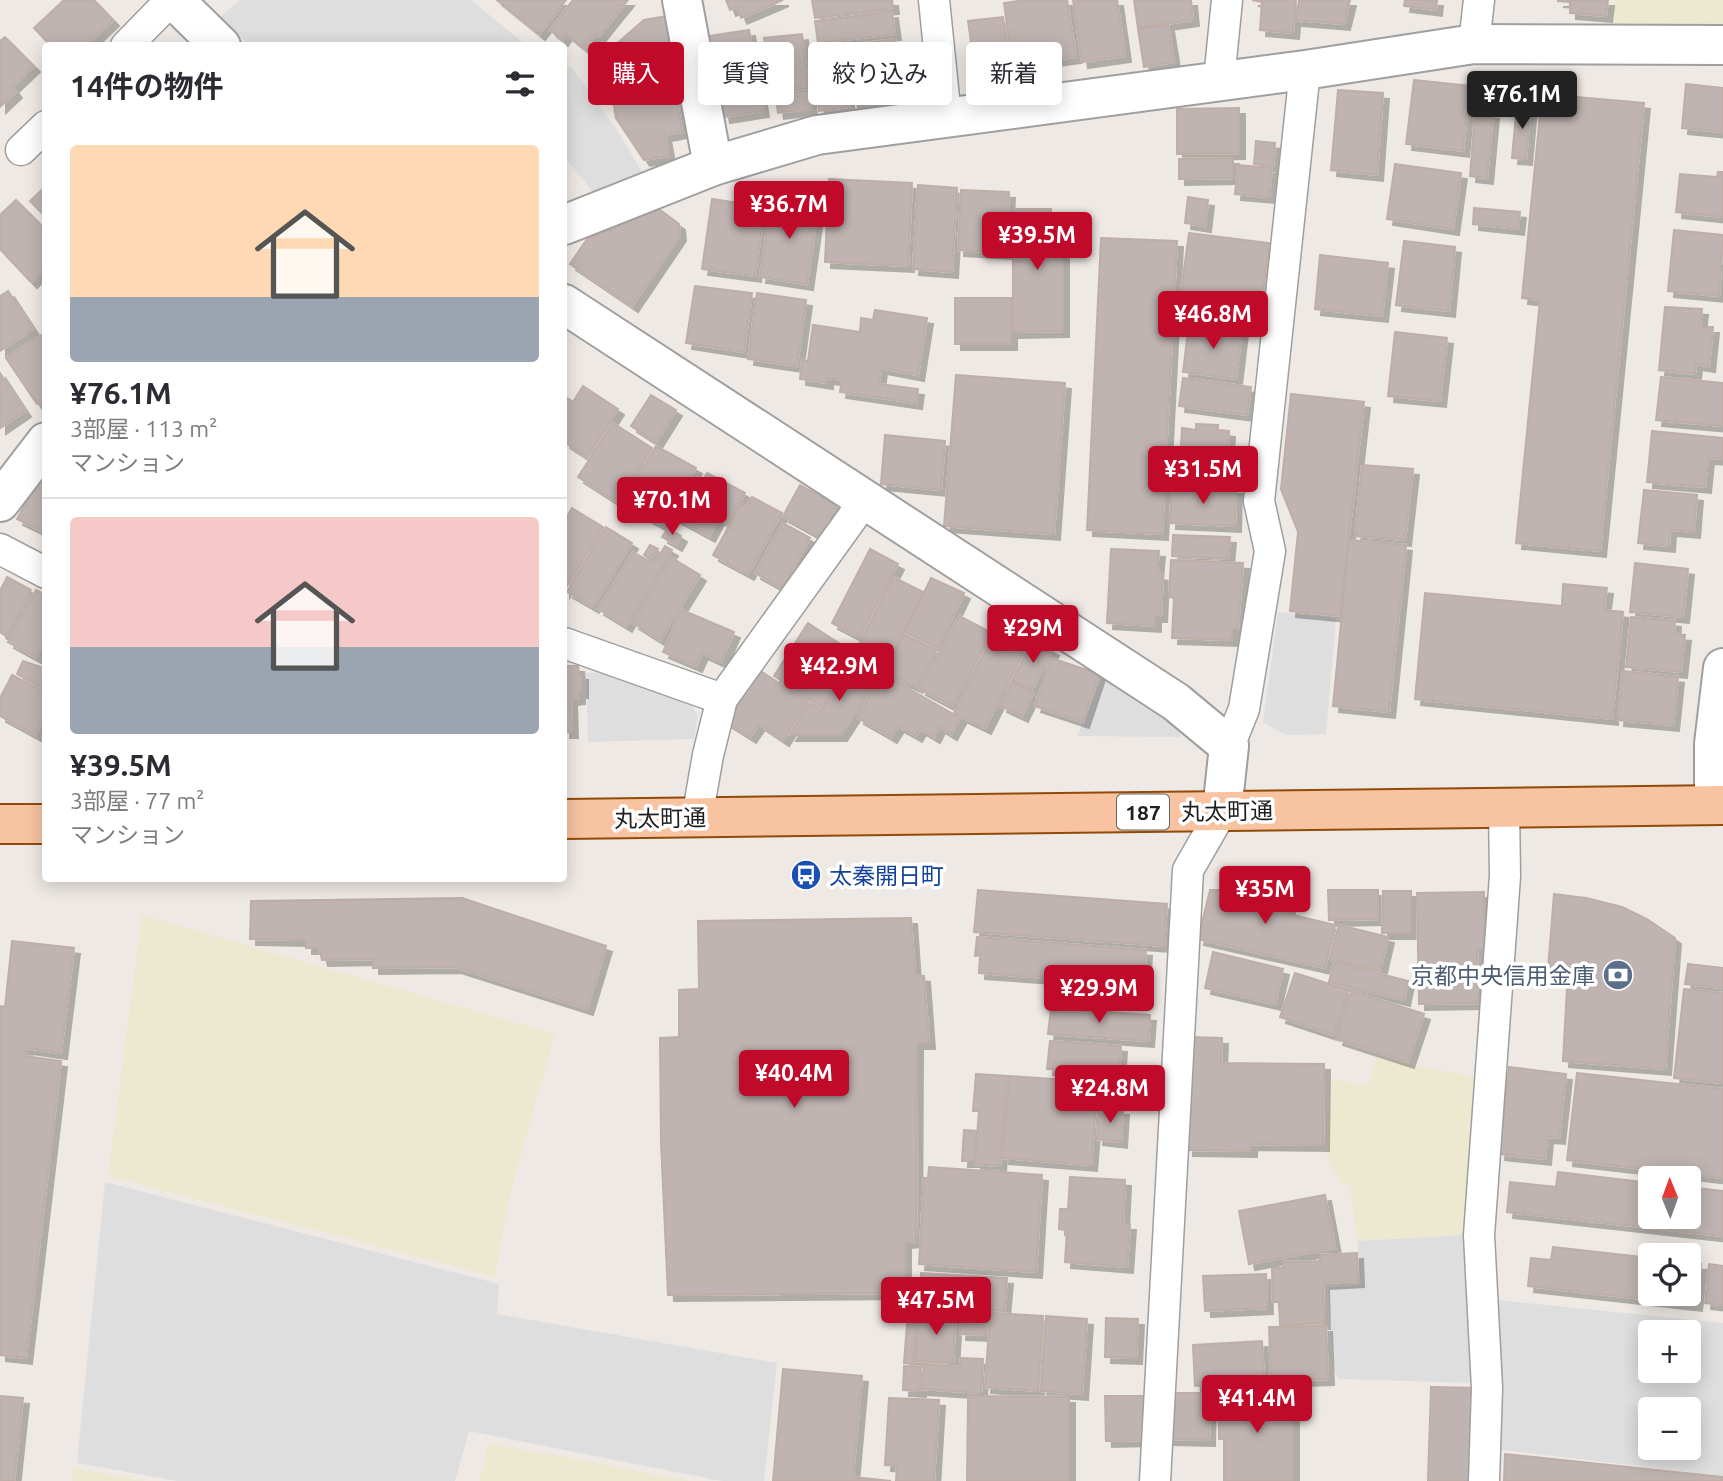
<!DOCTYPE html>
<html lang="ja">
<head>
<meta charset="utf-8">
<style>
	:root { --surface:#fff; --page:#f7f7f7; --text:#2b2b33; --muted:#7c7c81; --line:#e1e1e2; --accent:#c10a2a }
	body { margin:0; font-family:Ubuntu,"Noto Sans JP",sans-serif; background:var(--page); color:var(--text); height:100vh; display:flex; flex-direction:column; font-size:26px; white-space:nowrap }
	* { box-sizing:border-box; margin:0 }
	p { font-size:23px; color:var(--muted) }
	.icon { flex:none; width:38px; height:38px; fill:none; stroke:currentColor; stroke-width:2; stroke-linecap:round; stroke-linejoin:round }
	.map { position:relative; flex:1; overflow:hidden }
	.drawer { position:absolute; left:42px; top:42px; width:525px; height:840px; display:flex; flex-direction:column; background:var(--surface); border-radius:7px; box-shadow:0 4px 18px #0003 }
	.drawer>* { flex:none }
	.guide { position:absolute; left:588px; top:42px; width:665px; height:63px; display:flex; gap:14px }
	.needle { width:46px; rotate:359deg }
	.tools { position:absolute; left:1638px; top:1166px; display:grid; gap:14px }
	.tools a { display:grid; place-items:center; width:63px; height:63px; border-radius:7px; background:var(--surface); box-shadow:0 4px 18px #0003; font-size:35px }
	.price { position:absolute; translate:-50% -60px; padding:0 16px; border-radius:7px; background:var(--accent); color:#fff; font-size:23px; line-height:46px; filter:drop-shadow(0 2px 4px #0008) }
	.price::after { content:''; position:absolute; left:50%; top:42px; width:21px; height:16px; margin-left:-10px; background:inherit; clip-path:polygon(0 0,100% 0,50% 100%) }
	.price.current { background:#222; color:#fff }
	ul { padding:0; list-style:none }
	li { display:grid; align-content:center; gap:14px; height:371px; padding:0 28px }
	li+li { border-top:2px solid var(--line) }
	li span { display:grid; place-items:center; height:217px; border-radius:7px; color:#555 }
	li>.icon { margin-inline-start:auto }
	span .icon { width:126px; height:126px; fill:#fffc; stroke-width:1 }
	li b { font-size:30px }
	h2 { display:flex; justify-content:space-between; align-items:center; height:84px; padding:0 28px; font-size:30px }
	.chip { padding:0 24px; border-radius:7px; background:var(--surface); box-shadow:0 4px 18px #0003; font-size:24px; line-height:63px }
	.chip.current { background:var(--accent); color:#fff }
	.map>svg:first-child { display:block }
</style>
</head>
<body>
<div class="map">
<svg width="1723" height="1481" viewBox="0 0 1723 1481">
	<defs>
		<filter id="shadow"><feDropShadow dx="6" dy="6" stdDeviation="0" flood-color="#0004"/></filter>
	</defs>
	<rect width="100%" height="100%" fill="#eee9e4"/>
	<g fill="#ece9d0">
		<polygon points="1614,0 1723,0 1723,29 1612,26"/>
		<polygon points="142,915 555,1034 510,1194 495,1277 108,1176"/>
		<polygon points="1376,1058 1474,1077 1469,1235 1357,1241 1350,1186 1342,1184 1327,1159 1330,1079 1368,1086"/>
		<polygon points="488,1443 690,1481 480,1481"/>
		<polygon points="74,1468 147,1481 72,1481"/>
	</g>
	<g fill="#dedede" fill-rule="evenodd">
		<polygon points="240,0 471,0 526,45 249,45 220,17"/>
		<polygon points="564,65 573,69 617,130 642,172 592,191 564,156"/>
		<polygon points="1278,612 1336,618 1326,734 1286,735 1263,722"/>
		<polygon points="608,672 687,697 698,716 694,739 588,742 586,673"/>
		<polygon points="1103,677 1180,725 1180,737 1077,736"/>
		<polygon points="105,1182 499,1284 497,1314 777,1363 764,1481 722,1481 469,1431 455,1481 178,1481 77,1463"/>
		<polygon points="1469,1235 1477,1383 1339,1379 1334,1370 1328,1287 1361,1285 1357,1241"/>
		<path d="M1496,1300L1723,1323V1476L1495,1449ZM1650,1332H1689V1370H1650ZM1650,1409H1689V1447H1650Z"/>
	</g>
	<g fill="#bfb4b1" stroke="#bfaea7" stroke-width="2" filter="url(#shadow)">
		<polygon points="64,0 94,0 113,20 86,46 51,46 34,28"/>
		<polygon points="497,0 566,0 539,34"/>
		<polygon points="573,0 628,0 599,36 596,34 585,49 566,34 562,40 550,30"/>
		<polygon points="726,0 783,0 741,18 737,7 730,10"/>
		<polygon points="812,0 892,0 893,8 815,18"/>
		<polygon points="1024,0 1067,0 1076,57 1038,62 1036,51 1011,54 1004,3"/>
		<polygon points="1073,0 1117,0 1125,56 1082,62"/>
		<polygon points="1134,0 1191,0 1193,20 1138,28"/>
		<polygon points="1252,0 1296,0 1293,33 1260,30 1262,2"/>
		<polygon points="1299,0 1350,0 1344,24 1296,20"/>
		<polygon points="1405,0 1437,0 1436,10 1404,6"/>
		<polygon points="1608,0 1606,16 1570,13 1570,2 1557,1"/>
		<polygon points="892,12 895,34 818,43 815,21"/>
		<polygon points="667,16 678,80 599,94 593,59 614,56 613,47 644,20"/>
		<polygon points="1003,17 1012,78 988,81 984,54 973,56 968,21"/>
		<polygon points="1168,25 1174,62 1144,67 1138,29"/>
		<polygon points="749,30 763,111 724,117 709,36"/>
		<polygon points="802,34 808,86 770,91 764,38"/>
		<polygon points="5,37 34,66 12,87 16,92 0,107 0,41"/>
		<polygon points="895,39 898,67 816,77 812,49"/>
		<polygon points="897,71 899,91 879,93 880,101 852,104 849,77"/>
		<polygon points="845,77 849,107 819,111 815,81"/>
		<polygon points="1414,80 1470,86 1463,151 1406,144"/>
		<polygon points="674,84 682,132 665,135 669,156 644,160 616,118 612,94"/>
		<polygon points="1686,84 1723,88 1723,132 1682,128"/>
		<polygon points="809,90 811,109 778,113 775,94"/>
		<polygon points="1338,90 1383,93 1377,175 1331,170"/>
		<polygon points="1542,94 1644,103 1600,551 1516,543 1540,300 1522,298"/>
		<polygon points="1517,103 1531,104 1526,159 1512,158"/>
		<polygon points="1239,108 1239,153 1177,154 1177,109"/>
		<polygon points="1475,111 1493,113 1487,178 1470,176"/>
		<polygon points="1256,141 1275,143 1273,166 1254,164"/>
		<polygon points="1233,158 1233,178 1179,179 1179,159"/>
		<polygon points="1395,164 1461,173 1453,229 1387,219"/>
		<polygon points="1238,165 1272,168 1269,197 1235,194"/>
		<polygon points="1718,172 1723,172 1723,217 1676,212 1680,174 1717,177"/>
		<polygon points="829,179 912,183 908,266 825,262"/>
		<polygon points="918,185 957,188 952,272 913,269"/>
		<polygon points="46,186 46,217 30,201"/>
		<polygon points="961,190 1009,192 1006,253 958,250"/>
		<polygon points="772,195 800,200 800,205 818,208 807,284 760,277"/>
		<polygon points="1188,197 1208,200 1205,226 1185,223"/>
		<polygon points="712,199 765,207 755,276 702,269"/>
		<polygon points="16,200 46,230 46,268 31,282 0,249 0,215"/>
		<polygon points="1474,208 1520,212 1518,229 1473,224"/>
		<polygon points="659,209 679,224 680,235 632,306 570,264 587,239"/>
		<polygon points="1013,209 1051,209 1051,228 1063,228 1063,331 1013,332"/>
		<polygon points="1674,230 1723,235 1719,296 1668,291"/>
		<polygon points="1189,233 1269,243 1259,324 1178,313"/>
		<polygon points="1101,238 1177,241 1162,534 1087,530"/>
		<polygon points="1404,241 1455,247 1449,311 1396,305"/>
		<polygon points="1320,255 1388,263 1382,316 1315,309"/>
		<polygon points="695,286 752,293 744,352 686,343"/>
		<polygon points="8,291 33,329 0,351 0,296"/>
		<polygon points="757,293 806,300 797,366 748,359"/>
		<rect x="955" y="298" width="56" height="46"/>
		<polygon points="1665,307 1702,309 1700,327 1713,327 1709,366 1696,364 1695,374 1659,370"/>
		<polygon points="875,310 927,318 918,375 881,368 879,384 918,389 916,403 840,392 842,380 827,378 827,383 800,379 802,360 808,361 813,325 860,332 861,318 873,320"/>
		<polygon points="1189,323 1242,329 1236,379 1183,372"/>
		<polygon points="46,332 46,398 37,404 6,358"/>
		<polygon points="1395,332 1447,338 1440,401 1388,396"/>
		<polygon points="0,373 25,411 0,428"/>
		<polygon points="956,375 1065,383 1054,534 944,526"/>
		<polygon points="1661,377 1723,383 1723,426 1656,420"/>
		<polygon points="1183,378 1251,387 1247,415 1179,406"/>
		<polygon points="583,386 618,409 587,457 564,442 564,396 573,402"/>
		<polygon points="1291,394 1364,402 1340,616 1290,611 1298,532 1281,489"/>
		<polygon points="651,395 676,410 656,442 631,426"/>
		<polygon points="613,423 652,448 617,502 578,477"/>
		<polygon points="1196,424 1218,425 1218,430 1229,431 1226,483 1179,481 1182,428 1196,430"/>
		<polygon points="1652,431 1723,438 1722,459 1708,458 1705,487 1647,482"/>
		<polygon points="885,435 945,441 941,490 881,484"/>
		<polygon points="656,446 696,468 663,526 623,504"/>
		<polygon points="1362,465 1413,469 1405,540 1355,536"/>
		<polygon points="43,472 46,474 46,524 42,531 17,519"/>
		<polygon points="707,473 745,493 728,524 685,500 697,477 703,480"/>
		<polygon points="800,485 836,505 819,536 783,516"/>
		<polygon points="1172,485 1236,488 1235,526 1170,523"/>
		<polygon points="1644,490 1697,495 1694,532 1670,530 1669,546 1638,543"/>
		<polygon points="752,497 782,513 748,574 713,555 741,504 746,506"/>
		<polygon points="682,500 718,519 709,536 672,516"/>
		<polygon points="572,508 603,527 564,591 564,522"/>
		<polygon points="783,523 810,538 782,588 755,573"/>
		<polygon points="606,527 632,543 593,607 567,592"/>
		<polygon points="668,528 681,536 676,545 662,537"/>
		<polygon points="1173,535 1230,537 1228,559 1172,556"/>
		<polygon points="1349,540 1406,545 1389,712 1333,706"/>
		<polygon points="650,545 658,549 651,560 644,555"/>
		<polygon points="665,546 672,550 626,626 598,609 633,552 654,564"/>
		<polygon points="870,549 898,564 859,637 832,623"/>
		<polygon points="1111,549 1159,551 1157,574 1163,575 1161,616 1155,616 1155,626 1107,623"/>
		<polygon points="672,558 700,575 660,640 633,623"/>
		<polygon points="1171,560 1243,563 1238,629 1232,629 1232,640 1172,638 1174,598 1169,597"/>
		<polygon points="1635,563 1688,569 1683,617 1630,612"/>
		<polygon points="7,577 31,590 6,636 0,632 0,591"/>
		<polygon points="893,577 923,592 888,664 857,649"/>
		<polygon points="931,578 964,593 938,648 905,632"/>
		<polygon points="1563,584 1607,588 1604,610 1623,612 1612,719 1415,699 1425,593 1562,606"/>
		<polygon points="36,590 46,595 46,639 35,657 8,642"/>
		<polygon points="682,610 734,632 721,662 702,653 696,666 663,652"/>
		<polygon points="959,616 992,633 952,706 920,689"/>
		<polygon points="1631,617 1675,621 1674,634 1685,635 1681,672 1626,667"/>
		<polygon points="808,623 857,655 822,707 774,676"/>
		<polygon points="997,628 1028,643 985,728 954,713"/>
		<polygon points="904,635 936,650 917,687 886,673"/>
		<polygon points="1033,640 1053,650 1032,690 1012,681"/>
		<polygon points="856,657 881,673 841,735 790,735 810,703 822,710"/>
		<polygon points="1051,658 1099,674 1083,722 1035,706"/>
		<polygon points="23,661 46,669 46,690 17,674"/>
		<polygon points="564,666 578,666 579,674 582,674 582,692 579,692 579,698 571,699 572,732 564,732"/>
		<polygon points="759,670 808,702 783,740 759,724 750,737 725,721"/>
		<polygon points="1623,671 1678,677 1673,725 1618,720"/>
		<polygon points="882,673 960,718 951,734 939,727 934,737 920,729 916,736 898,726 891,737 858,718"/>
		<polygon points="12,675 46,693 46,714 35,735 0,716 0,698"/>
		<polygon points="1012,682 1033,693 1022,716 1001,706"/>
		<polygon points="978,890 1167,904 1164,946 974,932"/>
		<polygon points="1210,890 1289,891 1289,914 1335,925 1325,968 1198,939"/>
		<polygon points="1328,890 1378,890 1378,919 1329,920"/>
		<polygon points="1383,891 1411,891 1411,933 1382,933"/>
		<polygon points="1484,892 1484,947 1477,948 1478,1003 1419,1004 1417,893"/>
		<polygon points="1554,894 1586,898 1622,907 1647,919 1675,938 1665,1069 1563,1061 1568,969 1548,969"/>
		<polygon points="462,898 606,946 587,1009 455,967 373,968 373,959 322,960 319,948 306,948 306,940 250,939 251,901"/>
		<polygon points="911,918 915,975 924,976 929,1043 917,1043 916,1241 905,1242 905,1293 668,1295 661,1142 660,1038 679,1037 679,990 699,989 698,921"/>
		<polygon points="1339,925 1388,937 1380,971 1330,959"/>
		<polygon points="977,937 1146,950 1144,985 979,973 980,955 975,956"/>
		<polygon points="12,941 74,948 61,1053 26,1048 25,1056 61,1061 26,1358 0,1355 0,1006 5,1007"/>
		<polygon points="1213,952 1283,969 1275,1004 1205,988"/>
		<polygon points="1334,962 1408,981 1404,1000 1329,982"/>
		<polygon points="1688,964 1723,968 1723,988 1685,984"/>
		<polygon points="1295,973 1348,990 1334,1035 1280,1017"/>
		<polygon points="1684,989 1723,993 1723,1083 1674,1078"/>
		<polygon points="1352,991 1424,1014 1408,1062 1337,1039"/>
		<polygon points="1051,1008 1150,1015 1148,1041 1048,1034"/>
		<polygon points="1189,1037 1222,1038 1221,1063 1324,1064 1323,1145 1251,1144 1251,1151 1187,1150"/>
		<polygon points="1050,1041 1121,1046 1119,1074 1047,1069"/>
		<polygon points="1509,1067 1566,1074 1559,1138 1547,1137 1545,1159 1499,1154"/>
		<polygon points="1577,1073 1723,1089 1723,1178 1567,1160"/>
		<polygon points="976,1074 1007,1076 1000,1166 975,1164 979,1111 973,1111"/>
		<polygon points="1009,1076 1098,1082 1091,1165 1003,1158"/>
		<polygon points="1099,1108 1123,1109 1121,1142 1097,1139"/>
		<polygon points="964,1130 977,1131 974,1161 962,1161"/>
		<polygon points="929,1167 1042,1175 1036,1272 919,1264 924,1178 928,1178"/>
		<polygon points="1558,1172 1650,1183 1650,1216 1689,1216 1689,1187 1723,1191 1723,1236 1507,1212 1510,1182 1556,1187"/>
		<polygon points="1070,1177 1125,1180 1123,1224 1130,1224 1127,1267 1065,1262 1067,1230 1059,1229 1060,1209 1068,1209"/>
		<polygon points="1325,1195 1335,1248 1249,1264 1239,1211"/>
		<polygon points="1553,1247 1650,1258 1650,1293 1689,1293 1689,1263 1701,1264 1696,1305 1528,1286 1531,1258 1551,1260"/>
		<polygon points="1357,1253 1358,1281 1323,1283 1324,1323 1280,1325 1279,1302 1273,1302 1272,1268 1283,1268 1283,1262 1320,1261 1320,1255"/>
		<polygon points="1709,1264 1723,1266 1723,1305 1705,1303"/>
		<polygon points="921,1273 1007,1278 1004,1311 920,1304"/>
		<polygon points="1266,1274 1267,1308 1205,1311 1203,1276"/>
		<polygon points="919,1310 956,1313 953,1363 916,1361"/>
		<polygon points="908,1311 917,1311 914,1364 904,1363"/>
		<polygon points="961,1311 987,1312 986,1335 960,1334"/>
		<polygon points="990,1313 1043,1316 1038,1391 985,1387"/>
		<polygon points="1046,1316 1087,1319 1082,1394 1041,1391"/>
		<polygon points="1106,1318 1138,1319 1136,1358 1105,1357"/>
		<polygon points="1326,1326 1328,1379 1271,1381 1269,1327"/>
		<polygon points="1262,1341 1264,1382 1195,1386 1193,1345"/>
		<polygon points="961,1358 983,1359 981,1393 922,1389 924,1364 960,1367"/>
		<polygon points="904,1366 921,1367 920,1391 903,1390"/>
		<polygon points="783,1369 862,1376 853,1477 891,1481 773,1481"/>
		<polygon points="1431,1387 1477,1388 1474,1481 1428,1481"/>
		<polygon points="1219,1391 1293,1391 1293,1481 1224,1481 1224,1439 1219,1439"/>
		<polygon points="1167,1393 1210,1393 1209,1440 1166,1439"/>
		<polygon points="0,1396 23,1398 14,1481 0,1481"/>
		<polygon points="968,1396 1069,1397 1069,1481 967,1481"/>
		<polygon points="1105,1396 1145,1396 1145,1440 1106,1441"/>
		<polygon points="889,1398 939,1400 934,1481 896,1481 897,1466 885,1465"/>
		<polygon points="1505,1454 1723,1477 1723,1481 1504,1481"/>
	</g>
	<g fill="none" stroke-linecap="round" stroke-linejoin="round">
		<g stroke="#9f9f9f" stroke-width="33">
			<g id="service">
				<polyline points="934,0 946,117"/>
				<polyline points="1474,44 1479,0"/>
				<polyline points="126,46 171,0"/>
				<polyline points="1219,80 1227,0"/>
				<polyline points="21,150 46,126"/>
				<polyline points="0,549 46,573"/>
				<polyline points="564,643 722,699"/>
				<polyline points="1229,746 1244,709 1270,551 1259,501 1305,70"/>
				<polyline points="697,818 708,755 722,699 865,500"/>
				<polyline points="1155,1481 1188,870 1222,811"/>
				<polyline points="1484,1481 1487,1388 1479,1235 1505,876 1504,808"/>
			</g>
		</g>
		<g stroke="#9f9f9f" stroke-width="42">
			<g id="minor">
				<polyline points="174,0 221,46"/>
				<polyline points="682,0 713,166"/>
				<polyline points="564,225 713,166 817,135 1305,70 1474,44 1723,45"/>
				<polyline points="564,304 1176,702 1229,746 1222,811"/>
				<polyline points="0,502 46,442"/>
				<polyline points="1714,805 1714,744 1723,668"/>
			</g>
		</g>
		<g stroke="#904b08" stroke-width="42">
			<g id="primary">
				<polyline points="564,819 1723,805"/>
				<polyline points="0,824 46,824"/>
			</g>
		</g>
		<use href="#service" stroke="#fff" stroke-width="30"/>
		<use href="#minor" stroke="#fff" stroke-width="38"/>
		<use href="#primary" stroke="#f7c3a1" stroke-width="38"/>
	</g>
	<defs>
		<g id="bus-disc" transform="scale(1.575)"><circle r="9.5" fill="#1a4fb4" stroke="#fff"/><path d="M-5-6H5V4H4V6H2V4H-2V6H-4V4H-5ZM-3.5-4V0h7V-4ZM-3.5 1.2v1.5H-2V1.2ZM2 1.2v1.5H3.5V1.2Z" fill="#fff"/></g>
		<g id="bank-disc" transform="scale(1.575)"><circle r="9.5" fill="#5c6f8a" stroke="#fff"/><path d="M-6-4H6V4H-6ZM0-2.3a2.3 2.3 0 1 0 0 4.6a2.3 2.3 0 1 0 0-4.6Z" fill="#fff"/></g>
	</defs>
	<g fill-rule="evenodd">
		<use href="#bus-disc" x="806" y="875"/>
		<use href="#bank-disc" x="1618" y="975"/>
	</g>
	<g text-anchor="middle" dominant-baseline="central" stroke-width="7" stroke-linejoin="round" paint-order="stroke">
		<rect fill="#fff" stroke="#626262" stroke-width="2" x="1117" y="794.5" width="52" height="35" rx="5"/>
		<g font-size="21" font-weight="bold" fill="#1e1e1e">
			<text x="1143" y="812">187</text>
		</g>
		<g font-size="23" fill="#1e1e1e" stroke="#fff">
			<text transform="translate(1227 811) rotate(-1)">丸太町通</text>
			<text transform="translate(660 818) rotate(-1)">丸太町通</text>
		</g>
		<g font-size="23" fill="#164399" stroke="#fff" text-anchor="start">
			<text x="829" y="875">太秦開日町</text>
		</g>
		<g font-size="23" fill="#4e5e75" stroke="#fff" text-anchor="end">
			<text x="1595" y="975">京都中央信用金庫</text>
		</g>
	</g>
</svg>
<div class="tools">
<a><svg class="needle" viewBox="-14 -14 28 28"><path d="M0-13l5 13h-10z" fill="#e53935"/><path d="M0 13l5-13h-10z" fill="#7c7c81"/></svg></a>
<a><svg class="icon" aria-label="locate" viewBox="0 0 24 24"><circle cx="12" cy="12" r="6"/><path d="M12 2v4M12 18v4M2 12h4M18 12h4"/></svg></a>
<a>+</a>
<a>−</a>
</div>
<b class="price current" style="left:1522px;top:131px">¥76.1M</b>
<b class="price" style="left:789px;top:241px">¥36.7M</b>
<b class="price" style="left:1037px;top:272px">¥39.5M</b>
<b class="price" style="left:1213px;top:351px">¥46.8M</b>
<b class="price" style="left:1203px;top:506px">¥31.5M</b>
<b class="price" style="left:672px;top:537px">¥70.1M</b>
<b class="price" style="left:1033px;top:665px">¥29M</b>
<b class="price" style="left:839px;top:703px">¥42.9M</b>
<b class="price" style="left:1265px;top:926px">¥35M</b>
<b class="price" style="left:1099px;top:1025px">¥29.9M</b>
<b class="price" style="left:794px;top:1110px">¥40.4M</b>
<b class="price" style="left:1110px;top:1125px">¥24.8M</b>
<b class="price" style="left:936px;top:1337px">¥47.5M</b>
<b class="price" style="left:1257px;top:1435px">¥41.4M</b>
<div class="guide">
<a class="chip current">購入</a>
<a class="chip">賃貸</a>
<a class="chip">絞り込み</a>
<a class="chip">新着</a>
</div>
<section class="drawer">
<h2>14件の物件<svg class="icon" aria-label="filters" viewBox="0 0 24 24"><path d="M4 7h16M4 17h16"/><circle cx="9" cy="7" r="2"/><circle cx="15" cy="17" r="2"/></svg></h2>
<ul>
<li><span style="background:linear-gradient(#ffd9b3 70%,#9aa5b1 0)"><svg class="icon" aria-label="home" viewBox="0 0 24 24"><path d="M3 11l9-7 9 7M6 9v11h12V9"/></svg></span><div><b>¥76.1M</b><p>3部屋 · 113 m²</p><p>マンション</p></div></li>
<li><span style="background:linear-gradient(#f6c9c9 60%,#9aa5b1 0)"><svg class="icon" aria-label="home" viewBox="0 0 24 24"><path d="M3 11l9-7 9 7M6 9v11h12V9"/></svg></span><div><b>¥39.5M</b><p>3部屋 · 77 m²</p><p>マンション</p></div></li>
</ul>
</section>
</div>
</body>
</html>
